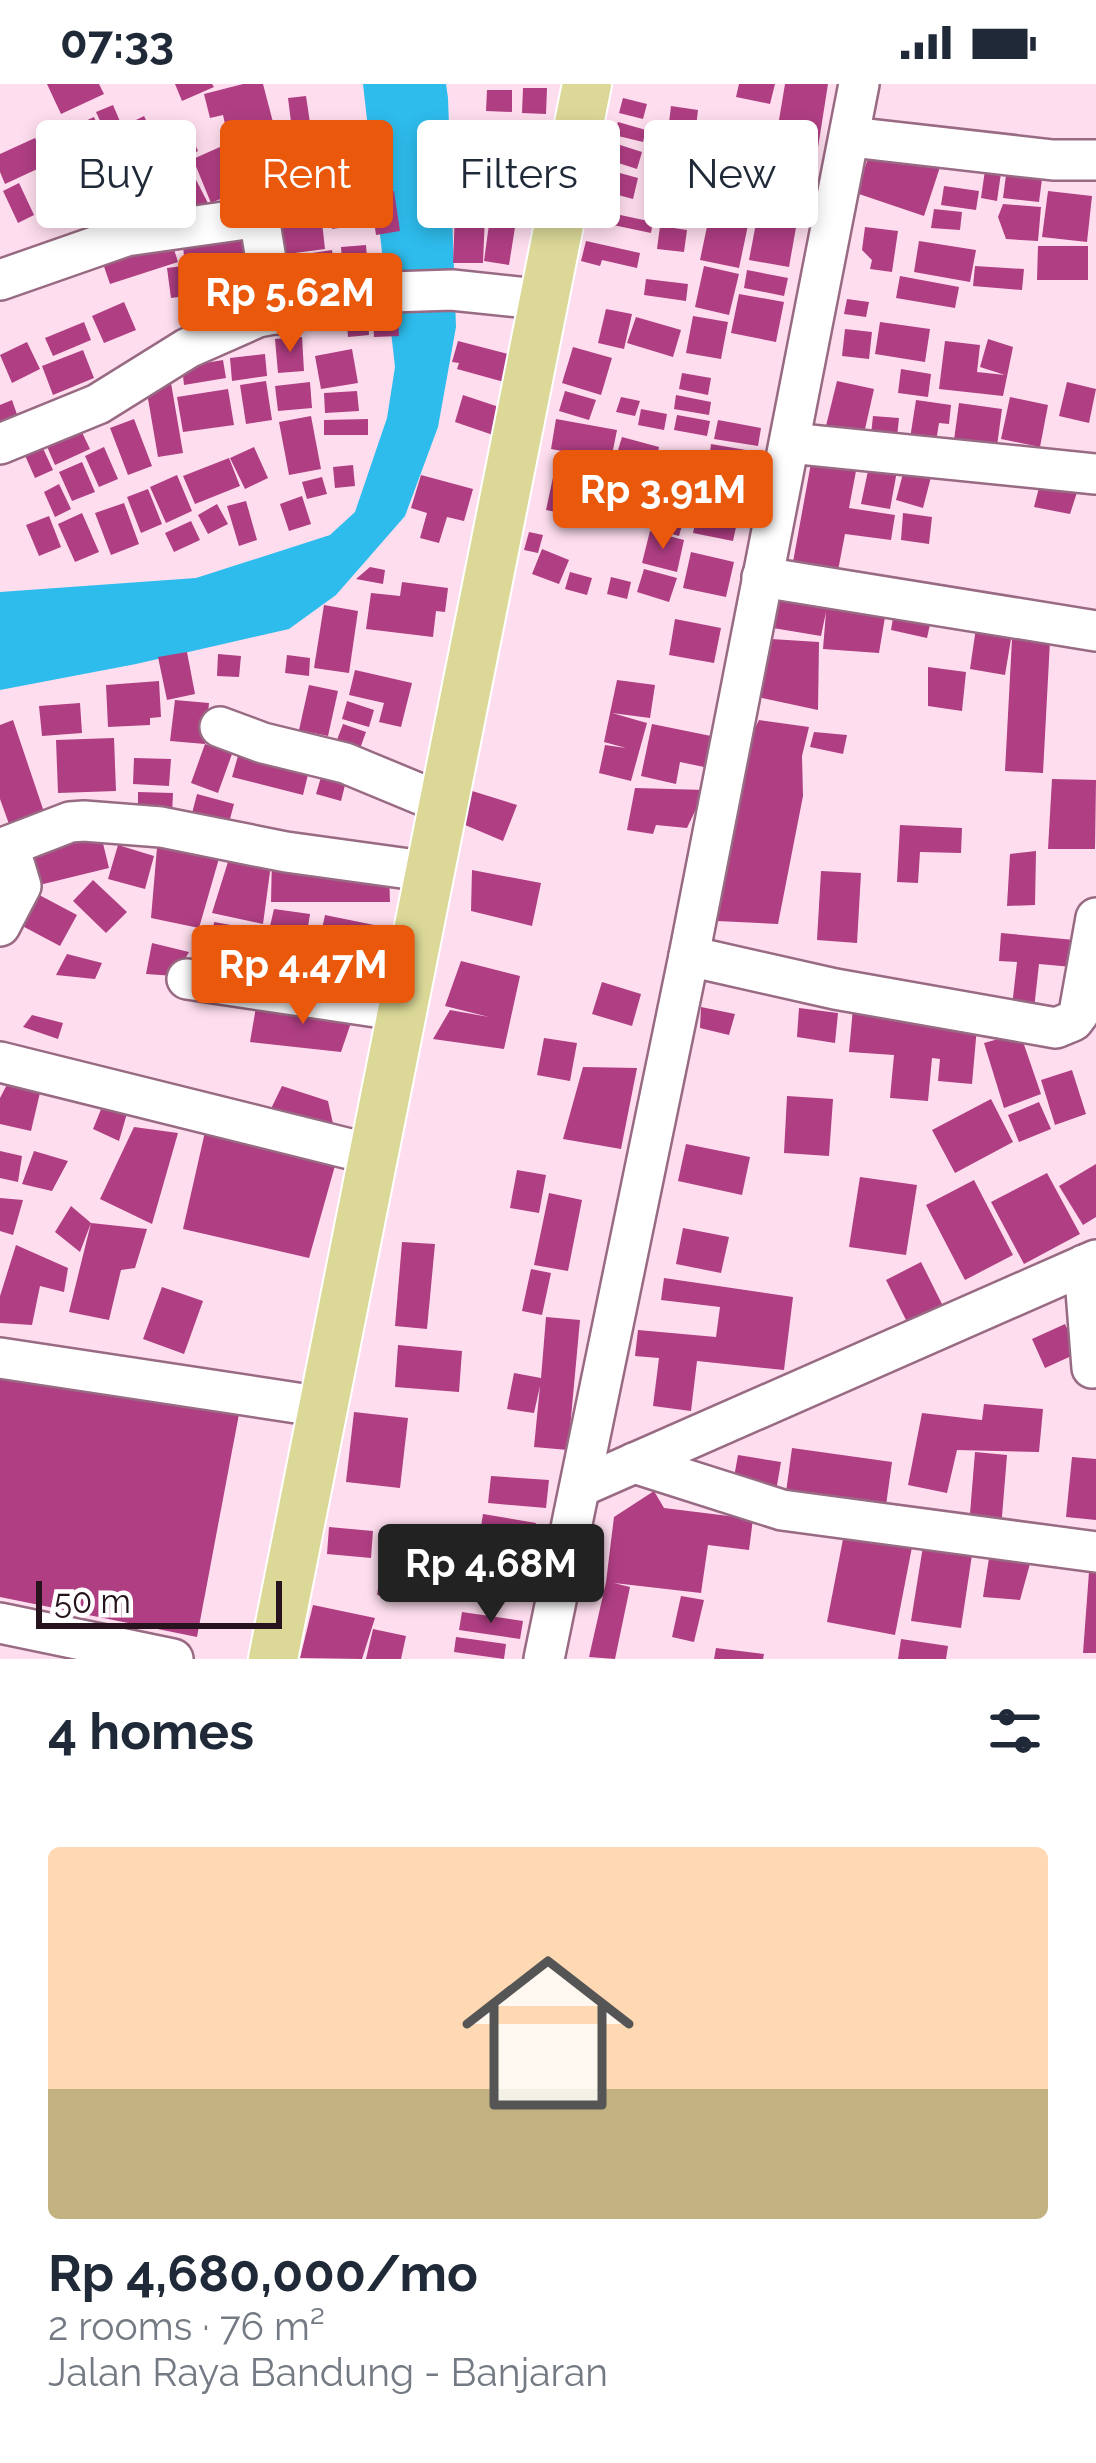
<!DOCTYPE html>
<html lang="en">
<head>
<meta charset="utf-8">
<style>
	:root { --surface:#fff; --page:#f6f6f7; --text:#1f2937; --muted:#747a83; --line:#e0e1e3; --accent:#ea580c }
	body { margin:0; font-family:Raleway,sans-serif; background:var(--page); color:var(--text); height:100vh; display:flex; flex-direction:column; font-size:45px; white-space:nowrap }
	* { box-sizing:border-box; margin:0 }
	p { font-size:39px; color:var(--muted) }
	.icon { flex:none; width:66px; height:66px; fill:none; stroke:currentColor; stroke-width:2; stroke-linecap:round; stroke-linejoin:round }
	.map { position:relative; height:1575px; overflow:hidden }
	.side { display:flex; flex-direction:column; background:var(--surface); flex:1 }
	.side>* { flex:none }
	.top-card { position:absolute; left:36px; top:36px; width:1026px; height:108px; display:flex; gap:24px }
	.scale { position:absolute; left:36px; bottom:30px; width:246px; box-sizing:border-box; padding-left:12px; border:6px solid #26131d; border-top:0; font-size:33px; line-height:42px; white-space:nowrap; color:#26131d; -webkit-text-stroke:9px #fff; paint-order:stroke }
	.price { position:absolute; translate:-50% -102px; padding:0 27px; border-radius:12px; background:var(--accent); color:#fff; font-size:39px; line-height:78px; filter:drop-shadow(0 3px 6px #0008) }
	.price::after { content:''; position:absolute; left:50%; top:72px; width:36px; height:27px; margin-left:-18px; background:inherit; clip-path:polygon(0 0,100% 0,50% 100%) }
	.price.active { background:#222; color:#fff }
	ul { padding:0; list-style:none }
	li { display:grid; align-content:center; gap:24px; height:636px; padding:0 48px }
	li+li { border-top:3px solid var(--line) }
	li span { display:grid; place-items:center; height:372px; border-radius:12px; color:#555 }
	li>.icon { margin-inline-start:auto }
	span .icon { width:216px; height:216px; fill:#fffc; stroke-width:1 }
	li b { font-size:51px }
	h2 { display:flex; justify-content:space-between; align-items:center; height:144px; padding:0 48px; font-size:51px }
	.tag { padding:0 42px; border-radius:12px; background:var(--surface); box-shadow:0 6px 18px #0003; font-size:42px; line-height:108px }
	.tag.active { background:var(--accent); color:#fff }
	.status { display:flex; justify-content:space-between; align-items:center; height:84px; padding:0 60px; background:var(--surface); direction:ltr }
	.status svg { height:33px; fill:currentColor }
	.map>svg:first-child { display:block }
</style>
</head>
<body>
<div class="status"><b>07:33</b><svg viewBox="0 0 49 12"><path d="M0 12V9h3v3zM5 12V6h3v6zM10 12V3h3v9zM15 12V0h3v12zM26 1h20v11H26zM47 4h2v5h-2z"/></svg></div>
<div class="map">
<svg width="1096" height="1575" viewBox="0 0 1096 1575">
	<rect width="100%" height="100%" fill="#fedeee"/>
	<polygon fill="#2ebcec" points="363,0 446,0 448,14 456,243 438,343 405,432 336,511 289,545 136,580 0,606 0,508 196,494 330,451 355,428 387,334 395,283"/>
	<g fill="#af3e83">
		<polygon points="47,0 99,0 104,10 61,30"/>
		<polygon points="175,0 212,0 214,3 182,17"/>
		<polygon points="243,0 263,0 274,42 228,54 223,31 210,34 204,10"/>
		<polygon points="739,0 775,0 770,20 736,13"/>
		<polygon points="785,0 828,0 811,108 768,102"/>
		<polygon points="523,4 547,4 546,30 522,29"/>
		<polygon points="487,6 512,6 512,28 486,27"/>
		<polygon points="306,12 312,52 293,54 288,14"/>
		<polygon points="623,14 647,20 643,35 619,29"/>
		<polygon points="113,21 130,61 114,68 96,28"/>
		<polygon points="671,22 698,26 696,43 669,39"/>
		<polygon points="144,32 160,65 142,73 126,41"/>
		<polygon points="94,33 114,78 91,88 72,43"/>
		<polygon points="618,38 646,46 643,58 614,51"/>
		<polygon points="543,39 544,64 523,65 522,40"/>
		<polygon points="189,47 198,67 180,76 171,56"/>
		<polygon points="671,51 694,57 691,69 668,63"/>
		<polygon points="35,54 48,80 5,100 0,88 0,70"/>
		<polygon points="76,58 90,92 68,101 54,67"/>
		<polygon points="320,58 324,82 289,88 284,64"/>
		<polygon points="614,59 642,68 637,85 609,76"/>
		<polygon points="873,60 940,83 924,132 856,109"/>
		<polygon points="278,61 281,101 252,104 249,64"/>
		<polygon points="220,63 239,107 211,119 193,75"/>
		<polygon points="469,68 512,76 504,119 461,111"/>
		<polygon points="662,73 687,78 684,92 660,88"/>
		<polygon points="143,77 167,129 146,140 121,88"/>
		<polygon points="158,81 177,119 170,123 150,85"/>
		<polygon points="190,84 211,125 196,133 176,92"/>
		<polygon points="609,86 638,94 633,115 603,107"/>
		<polygon points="985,86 1001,89 997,117 981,114"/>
		<polygon points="1006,91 1042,95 1039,118 1003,114"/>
		<polygon points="657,97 688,103 684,124 653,118"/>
		<polygon points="19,99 34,131 18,139 3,107"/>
		<polygon points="116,100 129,134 95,148 81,113"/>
		<polygon points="944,102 979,107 976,126 941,121"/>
		<polygon points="394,107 400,147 376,151 370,110"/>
		<polygon points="1048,107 1092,112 1087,158 1042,153"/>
		<polygon points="363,110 367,140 332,145 328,115"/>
		<polygon points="761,113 800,121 789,183 749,176"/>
		<polygon points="713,114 752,122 739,184 700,176"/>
		<polygon points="1003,120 1041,123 1038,157 1006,155 998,133"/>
		<polygon points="934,125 962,128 960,146 931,144"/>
		<polygon points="597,126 653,138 651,149 594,137"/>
		<polygon points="455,130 485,131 483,179 453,179"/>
		<polygon points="490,133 516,137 509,181 484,177"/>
		<polygon points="322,138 325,165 272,172 269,146"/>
		<polygon points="660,142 687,146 684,168 657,165"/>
		<polygon points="865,143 898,147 892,188 870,185 872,176 862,166"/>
		<polygon points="168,146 178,178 110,200 99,168"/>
		<polygon points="244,154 253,212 190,221 183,163"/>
		<polygon points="586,157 640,169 637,184 602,176 600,182 581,177"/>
		<polygon points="919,157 976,166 970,198 914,188"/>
		<polygon points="366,161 369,198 344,201 341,163"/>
		<polygon points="1038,162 1088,162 1088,196 1037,196"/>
		<polygon points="332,166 338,204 285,212 279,174"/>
		<polygon points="183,182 186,212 171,214 167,184"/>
		<polygon points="704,182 739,190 729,231 695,223"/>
		<polygon points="975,182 1024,185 1022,206 973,202"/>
		<polygon points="747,186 788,194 784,212 744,204"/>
		<polygon points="900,192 959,203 955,224 896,214"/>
		<polygon points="646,195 688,200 686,217 644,211"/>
		<polygon points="739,210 784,218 776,258 731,249"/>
		<polygon points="397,214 399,252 374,253 372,215"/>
		<polygon points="847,215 869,218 866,233 844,230"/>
		<polygon points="367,216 369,251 348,253 345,218"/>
		<polygon points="124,218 136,246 104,259 92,232"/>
		<polygon points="606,225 632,230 624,265 598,259"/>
		<polygon points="693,232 728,238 721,275 686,269"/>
		<polygon points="636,233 681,246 673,273 627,259"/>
		<polygon points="84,238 91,256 53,272 45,254"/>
		<polygon points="880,238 930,245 925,278 875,270"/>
		<polygon points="845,245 872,248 869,275 842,272"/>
		<polygon points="302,253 304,287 278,289 275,255"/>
		<polygon points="988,255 1013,263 1003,312 939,305 945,257 980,261 977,288 1005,291 980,283"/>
		<polygon points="458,257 512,271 504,298 457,285 459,279 452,278"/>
		<polygon points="27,258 40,285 12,299 0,271"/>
		<polygon points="573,263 612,274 601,311 562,299"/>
		<polygon points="352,265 358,299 321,305 315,272"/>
		<polygon points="83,266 94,294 53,311 42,282"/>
		<polygon points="265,270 267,292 232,297 230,274"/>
		<polygon points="223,276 226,294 184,301 182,283"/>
		<polygon points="901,285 931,290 928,313 898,309"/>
		<polygon points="682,289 711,294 708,311 679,305"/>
		<polygon points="266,297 272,336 246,340 240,301"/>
		<polygon points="837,297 874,305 863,354 825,346"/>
		<polygon points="310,298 312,324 278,327 275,302"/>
		<polygon points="1067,298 1096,305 1089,339 1059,332"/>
		<polygon points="171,299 183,369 158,373 146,303"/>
		<polygon points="228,305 234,341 183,348 177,313"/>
		<polygon points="357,307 359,327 325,329 324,309"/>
		<polygon points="565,307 596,316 589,336 559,327"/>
		<polygon points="463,311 502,324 493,351 455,338"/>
		<polygon points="676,311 711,318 709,331 674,325"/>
		<polygon points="621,313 640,317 635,332 616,328"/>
		<polygon points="1010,313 1048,321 1040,363 1001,355"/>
		<polygon points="12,316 21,342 0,350 0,321"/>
		<polygon points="916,316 951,321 949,340 939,339 935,364 909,361"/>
		<polygon points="959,319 1002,325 997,362 954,356"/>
		<polygon points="641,325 667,330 664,346 638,341"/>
		<polygon points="677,331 710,337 707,352 674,346"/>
		<polygon points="311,332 321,385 289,391 279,338"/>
		<polygon points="873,332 899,334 896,363 870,360"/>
		<polygon points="134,335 152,382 128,391 110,344"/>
		<polygon points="368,335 368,351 324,351 324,336"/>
		<polygon points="556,335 617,346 611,376 551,365"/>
		<polygon points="718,336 761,344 758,362 714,355"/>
		<polygon points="79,342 90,365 55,381 45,358"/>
		<polygon points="622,353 659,363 656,376 618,366"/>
		<polygon points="41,360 53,386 35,394 23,367"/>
		<polygon points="711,360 746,366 743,382 709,376"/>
		<polygon points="104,363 118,395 99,403 85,372"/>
		<polygon points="254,363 268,394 245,405 230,374"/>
		<polygon points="666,366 704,374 698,402 660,394"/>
		<polygon points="616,370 653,379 651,389 614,381"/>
		<polygon points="229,374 240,402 195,420 183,392"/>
		<polygon points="557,375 617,388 612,412 626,415 621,442 546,426"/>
		<polygon points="82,378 95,408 72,417 59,388"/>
		<polygon points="811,379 856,387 849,424 895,431 891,456 845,450 836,497 791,489"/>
		<polygon points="353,381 355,402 335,404 333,383"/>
		<polygon points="869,382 897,387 890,425 861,420"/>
		<polygon points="905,382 932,389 923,424 896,416"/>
		<polygon points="622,386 645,391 640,415 616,409"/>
		<polygon points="177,391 192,427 166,439 150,403"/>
		<polygon points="421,391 473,405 464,437 447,433 439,459 420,454 427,429 411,424"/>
		<polygon points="322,393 327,410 307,415 302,398"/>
		<polygon points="705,393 745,402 733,457 693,449"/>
		<polygon points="1041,396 1080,399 1070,430 1034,423"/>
		<polygon points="59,400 71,425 55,433 44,408"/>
		<polygon points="148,405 162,440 141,449 127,413"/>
		<polygon points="302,412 311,440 289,447 280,420"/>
		<polygon points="246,417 257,456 239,462 227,422"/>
		<polygon points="124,419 139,460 111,471 95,429"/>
		<polygon points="217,420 228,440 208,450 198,431"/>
		<polygon points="659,425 685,431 679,452 653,445"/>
		<polygon points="82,429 99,468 75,478 58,440"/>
		<polygon points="903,429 932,433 929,460 901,456"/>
		<polygon points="49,432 61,463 39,472 26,441"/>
		<polygon points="191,437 200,456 174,468 165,449"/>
		<polygon points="650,447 684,456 677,488 642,479"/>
		<polygon points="529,448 543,451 538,469 524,466"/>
		<polygon points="542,465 569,476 559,500 532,490"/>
		<polygon points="691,468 734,478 726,513 683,504"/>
		<polygon points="370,483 385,486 383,500 356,495"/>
		<polygon points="644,485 677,494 669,518 637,508"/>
		<polygon points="570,488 592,494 587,511 565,505"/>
		<polygon points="611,493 631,498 627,515 607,510"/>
		<polygon points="402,498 448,504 445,528 436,527 433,553 366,545 371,509 400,512"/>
		<polygon points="783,507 826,523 885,533 879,569 823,565 826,528 821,552 773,544"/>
		<polygon points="324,521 358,527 349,589 314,584"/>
		<polygon points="894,528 931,536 927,554 891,546"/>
		<polygon points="675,535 721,544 714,579 669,571"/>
		<polygon points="977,537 1013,543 1005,591 970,585"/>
		<polygon points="771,555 819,558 818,626 753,612"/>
		<polygon points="1012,555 1050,557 1043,689 1005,687"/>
		<polygon points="187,568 195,610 167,616 158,573"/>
		<polygon points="218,570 241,572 239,593 217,592"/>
		<polygon points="287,571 310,574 309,592 285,589"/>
		<polygon points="928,583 966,588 962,627 928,622"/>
		<polygon points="355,586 412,599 401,643 379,638 384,619 349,611"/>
		<polygon points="617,596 655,601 650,634 612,629 647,639 631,697 599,689 605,661 626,664 604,658"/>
		<polygon points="159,597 161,633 150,634 150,641 108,643 106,601"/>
		<polygon points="309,601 338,607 328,652 299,646"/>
		<polygon points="175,616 209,619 205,660 170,657"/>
		<polygon points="347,617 374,626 369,643 342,635"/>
		<polygon points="80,619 82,649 42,652 39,622"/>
		<polygon points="13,636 44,728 9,740 0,715 0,641"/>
		<polygon points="759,636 809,643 802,672 803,712 778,840 717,837 746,662"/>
		<polygon points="343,640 366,648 358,670 335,661"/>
		<polygon points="652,640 711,652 704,683 680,678 676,700 641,692"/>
		<polygon points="814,648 847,651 843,670 810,663"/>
		<polygon points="114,654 116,707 58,709 56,656"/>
		<polygon points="205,660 232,670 218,709 191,699"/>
		<polygon points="241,661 311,678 303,711 232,693"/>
		<polygon points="134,674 171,675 169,702 133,700"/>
		<polygon points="324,683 348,689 341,717 316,710"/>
		<polygon points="1052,695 1096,696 1095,765 1048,765"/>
		<polygon points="635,704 705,706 687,744 656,741 653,750 627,746"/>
		<polygon points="469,706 517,721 503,757 458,738"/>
		<polygon points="138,708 173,709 172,731 138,730"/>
		<polygon points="197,710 234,720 227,746 190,737"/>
		<polygon points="900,741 962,744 961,769 920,768 918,799 897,798"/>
		<polygon points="99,743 109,784 27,804 17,763"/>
		<polygon points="158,752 222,764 199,844 151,834"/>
		<polygon points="118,761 154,772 145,805 108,795"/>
		<polygon points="232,765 389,787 390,818 271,818 272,773 263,840 212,829"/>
		<polygon points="1036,767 1035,821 1007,822 1010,770"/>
		<polygon points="472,786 541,799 532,842 471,827"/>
		<polygon points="821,787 861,789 857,859 817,856"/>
		<polygon points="93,796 127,828 106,849 73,817"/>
		<polygon points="28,805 77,831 60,862 11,836"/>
		<polygon points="274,825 310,830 300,895 259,889"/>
		<polygon points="325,831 379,842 360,908 311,896"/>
		<polygon points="214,838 264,847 242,893 207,890"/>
		<polygon points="1001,849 1085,857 1083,884 1039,880 1033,934 1011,931 1017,878 999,877"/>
		<polygon points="152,859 189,868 175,892 146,890"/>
		<polygon points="67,870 102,879 95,895 56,891"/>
		<polygon points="461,877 520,892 504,965 433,955 450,926 489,933 445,922"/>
		<polygon points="602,898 641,910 632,942 592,930"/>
		<polygon points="256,923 356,924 341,968 250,958"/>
		<polygon points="701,923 735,930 729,951 700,944"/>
		<polygon points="799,924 838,929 835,959 797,953"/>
		<polygon points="853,924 977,943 972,1000 938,997 940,975 932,974 928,1017 890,1014 894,971 849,968"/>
		<polygon points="32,931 63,939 58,955 23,943"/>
		<polygon points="1020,949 1041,1010 1004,1024 984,959"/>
		<polygon points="544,954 577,959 570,997 537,991"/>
		<polygon points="583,983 637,984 621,1065 563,1055"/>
		<polygon points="1072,986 1086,1030 1055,1041 1041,996"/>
		<polygon points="13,989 43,996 31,1047 0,1040 0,1014"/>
		<polygon points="282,1002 328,1017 336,1053 266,1035"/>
		<polygon points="787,1012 833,1015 829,1072 784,1069"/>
		<polygon points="106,1013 130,1019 119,1057 93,1045"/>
		<polygon points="991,1015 1013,1058 955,1089 932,1046"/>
		<polygon points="1039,1018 1051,1045 1019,1058 1008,1031"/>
		<polygon points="207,1039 338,1071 309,1174 183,1145"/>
		<polygon points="134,1043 178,1049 152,1140 100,1115"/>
		<polygon points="686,1060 750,1073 742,1111 678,1097"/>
		<polygon points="0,1067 22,1072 18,1098 0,1094"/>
		<polygon points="34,1067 68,1077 52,1107 22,1100"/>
		<polygon points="1096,1080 1096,1133 1083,1141 1059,1102"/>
		<polygon points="517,1086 546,1091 539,1129 510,1124"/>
		<polygon points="1047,1089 1080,1150 1024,1180 991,1118"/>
		<polygon points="860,1093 917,1101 906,1171 849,1163"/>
		<polygon points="974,1096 1013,1171 965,1196 926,1121"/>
		<polygon points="549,1109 582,1116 568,1187 534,1181"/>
		<polygon points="0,1114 23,1116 13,1151 0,1147"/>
		<polygon points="71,1122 91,1139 147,1145 135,1184 121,1186 109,1236 69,1228 91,1139 80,1168 55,1148"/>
		<polygon points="683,1144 729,1153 721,1189 676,1180"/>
		<polygon points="402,1158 435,1160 427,1245 395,1242"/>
		<polygon points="16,1161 68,1184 64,1208 40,1202 32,1241 0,1239 0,1212"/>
		<polygon points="921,1178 943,1222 908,1240 886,1196"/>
		<polygon points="531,1185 551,1189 542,1231 522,1227"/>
		<polygon points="664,1194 793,1213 784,1286 697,1277 691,1327 653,1322 659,1274 635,1272 638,1246 716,1253 720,1223 661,1216"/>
		<polygon points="162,1203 203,1217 184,1270 143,1255"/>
		<polygon points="546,1233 580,1236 568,1366 534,1363 540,1302 534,1329 507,1325 514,1289 541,1294"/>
		<polygon points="1065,1240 1078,1269 1045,1284 1032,1255"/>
		<polygon points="398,1261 462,1267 459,1308 395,1303"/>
		<polygon points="0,1295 183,1318 239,1330 197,1553 0,1513"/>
		<polygon points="984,1320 1043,1325 1039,1368 957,1366 947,1409 908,1401 922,1329 982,1336"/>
		<polygon points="354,1328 408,1334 400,1404 346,1398"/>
		<polygon points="792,1364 892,1378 884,1436 784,1423"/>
		<polygon points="975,1368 1007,1371 1001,1445 969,1442"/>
		<polygon points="738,1371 781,1378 776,1407 733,1399"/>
		<polygon points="1072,1373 1096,1375 1096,1436 1066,1433"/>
		<polygon points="491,1392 549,1396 546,1424 488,1419"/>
		<polygon points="654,1407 664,1424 753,1435 749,1466 708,1461 701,1509 614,1499 630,1503 615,1575 589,1573 606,1498 614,1433"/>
		<polygon points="483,1430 536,1439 530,1470 478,1461"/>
		<polygon points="329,1443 373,1447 371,1474 327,1470"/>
		<polygon points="844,1450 912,1463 895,1551 827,1538"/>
		<polygon points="924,1456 973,1464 961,1544 911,1537"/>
		<polygon points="991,1461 1033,1469 1020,1516 983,1513"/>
		<polygon points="1089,1488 1096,1489 1096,1569 1083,1569"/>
		<polygon points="380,1493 423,1499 420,1517 377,1511"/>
		<polygon points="681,1512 704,1516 694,1558 672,1553"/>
		<polygon points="313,1521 375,1534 362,1575 300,1574"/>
		<polygon points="462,1528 523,1537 520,1555 459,1546"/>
		<polygon points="373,1545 406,1552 401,1575 366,1575"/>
		<polygon points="456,1553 506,1560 504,1575 454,1568"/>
		<polygon points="901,1555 948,1562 946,1575 898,1575"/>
		<polygon points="716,1564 764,1570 763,1575 714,1575"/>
	</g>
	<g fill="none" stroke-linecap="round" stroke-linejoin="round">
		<g stroke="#986a83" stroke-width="44">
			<g id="minor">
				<polyline points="851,53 1053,76 1096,76"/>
				<polyline points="0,196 126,152 259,133 275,230"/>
				<polyline points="790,359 1096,390"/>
				<polyline points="0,360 98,320 188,264 258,233 391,208 452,206 546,216"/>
				<polyline points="762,493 1096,547"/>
				<polyline points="220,643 263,659 345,679 444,720"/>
				<polyline points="0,765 70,738 84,737 161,743 286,768 431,788"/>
				<polyline points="0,842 21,802 9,762"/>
				<polyline points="689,872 835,905 1056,944 1073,937 1079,929 1096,834"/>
				<polyline points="187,895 403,927"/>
				<polyline points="0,978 374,1071"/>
				<polyline points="1084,1181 1092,1284"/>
				<polyline points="0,1274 323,1323"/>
				<polyline points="634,1379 782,1426 1096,1468"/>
				<polyline points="580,1403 1096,1176"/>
				<polyline points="0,1539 173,1575"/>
				<polyline points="544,1575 689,872 859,0"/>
			</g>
		</g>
		<g stroke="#fff" stroke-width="52">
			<polyline id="major" points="273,1575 587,0"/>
		</g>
		<use href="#minor" stroke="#fff" stroke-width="39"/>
		<use href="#major" stroke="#dcd998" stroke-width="48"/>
	</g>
</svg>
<div class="scale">50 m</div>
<b class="price" style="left:290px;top:271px">Rp 5.62M</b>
<b class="price" style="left:663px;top:468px">Rp 3.91M</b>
<b class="price" style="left:303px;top:943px">Rp 4.47M</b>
<b class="price active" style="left:491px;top:1542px">Rp 4.68M</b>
<div class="top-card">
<a class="tag">Buy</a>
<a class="tag active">Rent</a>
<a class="tag">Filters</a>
<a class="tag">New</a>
</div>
</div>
<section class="side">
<h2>4 homes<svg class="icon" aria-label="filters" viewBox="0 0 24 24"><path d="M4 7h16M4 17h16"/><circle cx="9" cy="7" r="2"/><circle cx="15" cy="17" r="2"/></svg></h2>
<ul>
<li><span style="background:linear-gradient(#ffd9b3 65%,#c2b280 0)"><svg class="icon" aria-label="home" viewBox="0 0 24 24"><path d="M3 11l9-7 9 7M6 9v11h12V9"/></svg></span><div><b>Rp 4,680,000/mo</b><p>2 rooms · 76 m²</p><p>Jalan Raya Bandung - Banjaran</p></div></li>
</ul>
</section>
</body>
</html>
